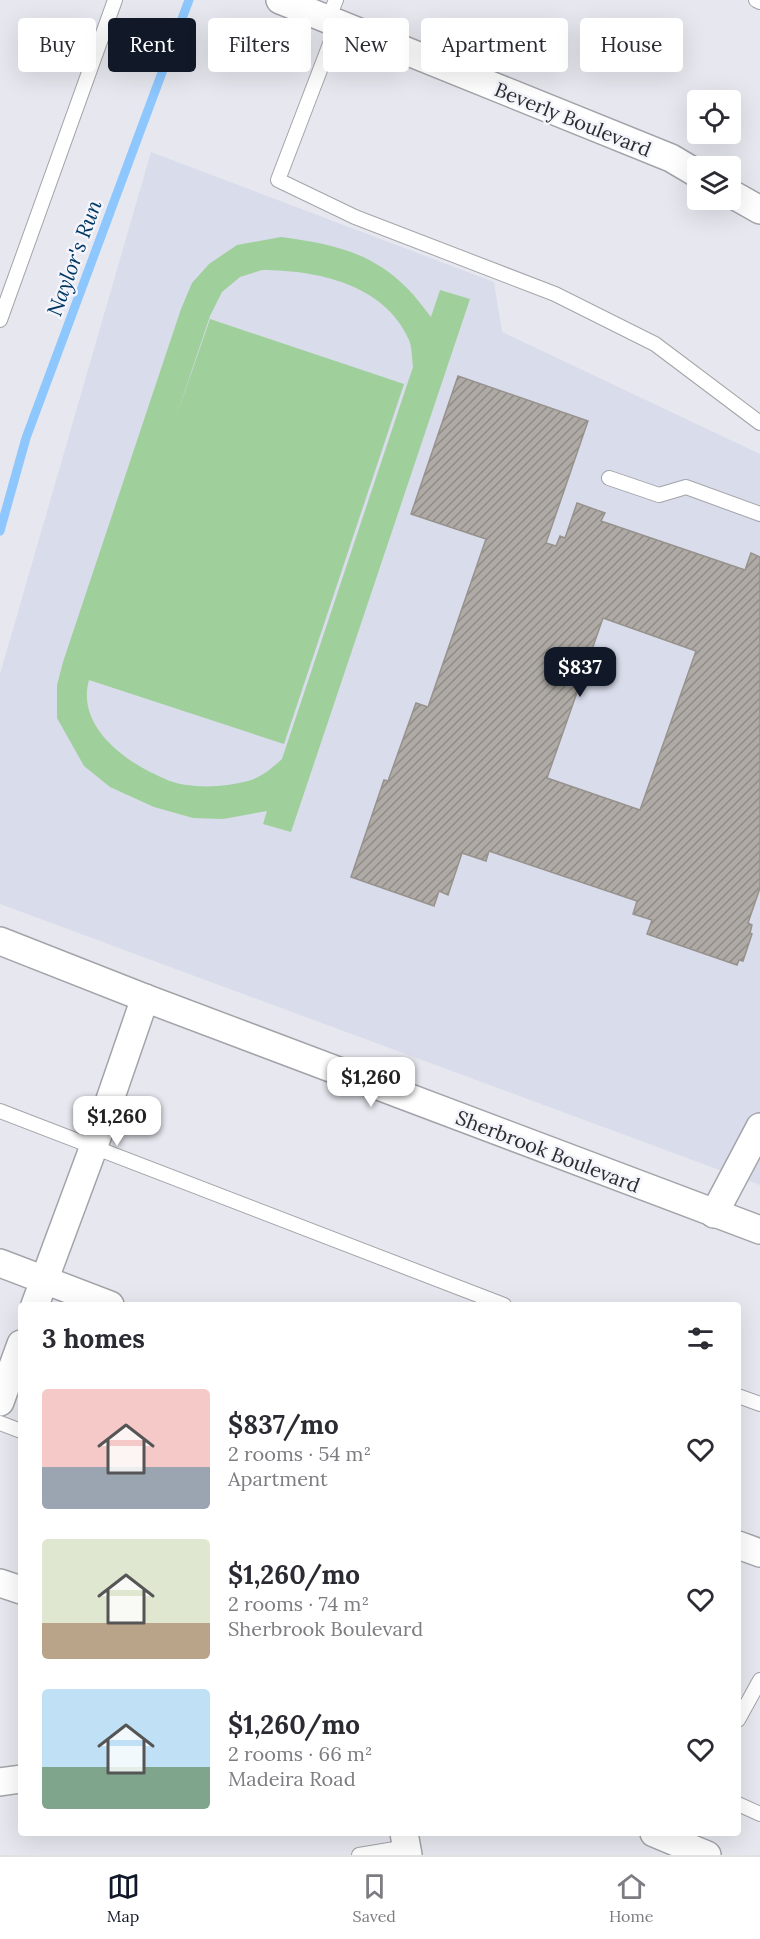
<!DOCTYPE html>
<html lang="en">
<head>
<meta charset="utf-8">
<style>
	:root { --surface:#fff; --page:#f2f2f3; --text:#2b2b33; --muted:#7c7c81; --line:#e1e1e2; --accent:#111827 }
	body { margin:0; font-family:Lora,serif; background:var(--page); color:var(--text); height:100vh; display:flex; flex-direction:column; font-size:22px; white-space:nowrap }
	* { box-sizing:border-box; margin:0 }
	p { font-size:20px; color:var(--muted) }
	.icon { flex:none; width:33px; height:33px; fill:none; stroke:currentColor; stroke-width:2; stroke-linecap:round; stroke-linejoin:round }
	.map { position:relative; flex:1; overflow:hidden }
	.side { position:absolute; left:18px; top:1302px; width:723px; height:534px; display:flex; flex-direction:column; background:var(--surface); border-radius:6px; box-shadow:0 6px 24px #0002 }
	.side>* { flex:none }
	.guide { position:absolute; left:18px; top:18px; width:724px; height:54px; display:flex; gap:12px }
	.buttons { position:absolute; left:687px; top:90px; display:grid; gap:12px }
	.buttons a { display:grid; place-items:center; width:54px; height:54px; border-radius:6px; background:var(--surface); box-shadow:0 6px 24px #0002; font-size:30px }
	.price { position:absolute; translate:-50% -51px; padding:0 14px; border-radius:12px; background:#fff; color:#222; font-size:20px; line-height:39px; filter:drop-shadow(0 2px 3px #0008) }
	.price::after { content:''; position:absolute; left:50%; top:36px; width:18px; height:14px; margin-left:-9px; background:inherit; clip-path:polygon(0 0,100% 0,50% 100%) }
	.price.selected { background:var(--accent); color:#fff }
	ul { padding:0; list-style:none }
	li { display:flex; align-items:center; gap:18px; height:150px; padding:0 24px }
	li span { display:grid; place-items:center; flex:none; width:168px; height:120px; border-radius:6px; color:#555 }
	li>.icon { margin-inline-start:auto }
	span .icon { width:72px; height:72px; fill:#fffc; stroke-width:1 }
	li b { font-size:26px }
	h2 { display:flex; justify-content:space-between; align-items:center; height:72px; padding:0 24px; font-size:26px }
	.pill { padding:0 21px; border-radius:6px; background:var(--surface); box-shadow:0 6px 24px #0002; font-size:21px; line-height:54px }
	.pill.selected { background:var(--accent); color:#fff }
	.menu { display:flex; justify-content:space-around; align-items:center; height:84px; border-top:2px solid var(--line); background:var(--surface); font-size:16px; color:var(--muted) }
	.menu a { display:grid; justify-items:center; gap:3px }
	.menu .selected { color:var(--accent) }
	.map>svg:first-child { display:block }
</style>
</head>
<body>
<div class="map">
<svg width="760" height="1855" viewBox="0 0 760 1855">
	<defs>
		<pattern id="building-hatch" width="6" height="6" patternUnits="userSpaceOnUse" patternTransform="scale(1.5)"><rect width="6" height="6" fill="#afaaa5"/><path d="M-1 1l2-2M0 6l6-6M5 7l2-2" fill="none" stroke="#8f8b87"/></pattern>
	</defs>
	<rect width="100%" height="100%" fill="#e7e8ef"/>
	<polygon fill="#d9dcea" points="151,152 494,282 502,332 760,454 760,1185 0,904 0,674"/>
	<path fill="#9fcf9b" fill-rule="evenodd" d="M281,237C331,244 370,251 407,288C416,297 423,307 431,317L440,290L470,299L291,832L263,824L267,811L223,819L193,818L154,807L110,787L84,766L57,718V685L63,662L181,309L192,283L209,264L237,245ZM262,270C316,270 385,284 409,340C412,347 412,359 413,367L282,759C272,768 262,777 248,781C226,787 202,788 180,784C170,782 159,776 150,772C117,755 77,722 89,680L284,744L404,384L210,319L174,423L210,316L222,292L240,277Z"/>
	<g fill="none" stroke-linecap="round" stroke-linejoin="round">
		<polyline stroke="#8dc7fe" stroke-width="9" points="0,531 26,438 189,0"/>
	</g>
	<path fill="url(#building-hatch)" stroke="#97928d" stroke-width="1.5" fill-rule="evenodd" d="M458,376L588,421L546,543L556,546L560,536L565,538L577,503L605,513L601,521L745,570L751,553L760,557V888L748,923L752,925L750,933L752,934L743,961L739,960L737,965L647,934L652,920L633,914L637,901L489,851L486,861L462,853L448,895L439,891L434,906L351,877L384,780L388,781L416,703L428,707L486,539L411,514ZM603,618L696,651L640,810L547,778Z"/>
	<g fill="none" stroke-linecap="round" stroke-linejoin="round">
		<g stroke="#a3a4aa" stroke-width="16">
			<g id="service">
				<polyline points="756,0 760,2"/>
				<polyline points="328,19 336,0"/>
				<polyline points="338,23 278,180 355,217 555,294 655,344 760,423"/>
				<polyline points="0,320 115,0"/>
				<polyline points="609,478 659,495 686,487 760,514"/>
				<polyline points="0,1111 504,1305"/>
				<polyline points="738,1396 760,1404"/>
				<polyline points="0,1423 21,1431"/>
				<polyline points="738,1720 760,1680"/>
				<polyline points="738,1804 760,1814"/>
				<polyline points="359,1855 407,1847"/>
			</g>
		</g>
		<g stroke="#a3a4aa" stroke-width="30">
			<g id="minor">
				<polyline points="280,0 671,158 698,174"/>
				<polyline points="730,193 760,210"/>
				<polyline points="0,941 145,998 760,1230"/>
				<polyline points="714,1214 760,1127"/>
				<polyline points="0,1263 110,1305"/>
				<polyline points="35,1305 94,1146 145,998"/>
				<polyline points="0,1402 21,1344"/>
				<polyline points="738,1545 760,1553"/>
				<polyline points="0,1583 21,1590"/>
				<polyline points="0,1782 21,1779"/>
				<polyline points="404,1833 408,1855"/>
				<polyline points="654,1833 707,1855"/>
			</g>
		</g>
		<use href="#service" stroke="#fff" stroke-width="14"/>
		<use href="#minor" stroke="#fff" stroke-width="27"/>
	</g>
	<g text-anchor="middle" dominant-baseline="central" stroke-width="5" stroke-linejoin="round" paint-order="stroke">
		<g font-size="20" fill="#2d2d30" stroke="#f4f5fc">
			<text transform="translate(573 119) rotate(22)">Beverly Boulevard</text>
			<text transform="translate(548 1151) rotate(21)">Sherbrook Boulevard</text>
		</g>
		<g font-size="21" font-style="italic" fill="#003762" stroke="#f4f5fc">
			<text transform="translate(74 258) rotate(-70)">Naylor's Run</text>
		</g>
	</g>
</svg>
<div class="buttons">
<a><svg class="icon" aria-label="locate" viewBox="0 0 24 24"><circle cx="12" cy="12" r="6"/><path d="M12 2v4M12 18v4M2 12h4M18 12h4"/></svg></a>
<a><svg class="icon" aria-label="layers" viewBox="0 0 24 24"><path d="M12 4l9 5-9 5-9-5zM3 14l9 5 9-5"/></svg></a>
</div>
<b class="price selected" style="left:580px;top:698px">$837</b>
<b class="price" style="left:371px;top:1108px">$1,260</b>
<b class="price" style="left:117px;top:1147px">$1,260</b>
<div class="guide">
<a class="pill">Buy</a>
<a class="pill selected">Rent</a>
<a class="pill">Filters</a>
<a class="pill">New</a>
<a class="pill">Apartment</a>
<a class="pill">House</a>
</div>
<section class="side">
<h2>3 homes<svg class="icon" aria-label="filters" viewBox="0 0 24 24"><path d="M4 7h16M4 17h16"/><circle cx="9" cy="7" r="2"/><circle cx="15" cy="17" r="2"/></svg></h2>
<ul>
<li><span style="background:linear-gradient(#f6c9c9 65%,#9aa5b1 0)"><svg class="icon" aria-label="home" viewBox="0 0 24 24"><path d="M3 11l9-7 9 7M6 9v11h12V9"/></svg></span><div><b>$837/mo</b><p>2 rooms · 54 m²</p><p>Apartment</p></div><svg class="icon" aria-label="heart" viewBox="0 0 24 24"><path d="M12 20l-8-8c-3-5 5-10 8-4 3-6 11-1 8 4z"/></svg></li>
<li><span style="background:linear-gradient(#dfe7d0 70%,#b9a48a 0)"><svg class="icon" aria-label="home" viewBox="0 0 24 24"><path d="M3 11l9-7 9 7M6 9v11h12V9"/></svg></span><div><b>$1,260/mo</b><p>2 rooms · 74 m²</p><p>Sherbrook Boulevard</p></div><svg class="icon" aria-label="heart" viewBox="0 0 24 24"><path d="M12 20l-8-8c-3-5 5-10 8-4 3-6 11-1 8 4z"/></svg></li>
<li><span style="background:linear-gradient(#bfe0f5 65%,#7fa58c 0)"><svg class="icon" aria-label="home" viewBox="0 0 24 24"><path d="M3 11l9-7 9 7M6 9v11h12V9"/></svg></span><div><b>$1,260/mo</b><p>2 rooms · 66 m²</p><p>Madeira Road</p></div><svg class="icon" aria-label="heart" viewBox="0 0 24 24"><path d="M12 20l-8-8c-3-5 5-10 8-4 3-6 11-1 8 4z"/></svg></li>
</ul>
</section>
</div>
<nav class="menu">
<a class="selected"><svg class="icon" aria-label="map" viewBox="0 0 24 24"><path d="M3 6l6-2 6 2 6-2v14l-6 2-6-2-6 2zM9 4v14M15 6v14"/></svg>Map</a>
<a><svg class="icon" aria-label="saved" viewBox="0 0 24 24"><path d="M7 4h10v16l-5-4-5 4z"/></svg>Saved</a>
<a><svg class="icon" aria-label="home" viewBox="0 0 24 24"><path d="M3 11l9-7 9 7M6 9v11h12V9"/></svg>Home</a>
</nav>
</body>
</html>
